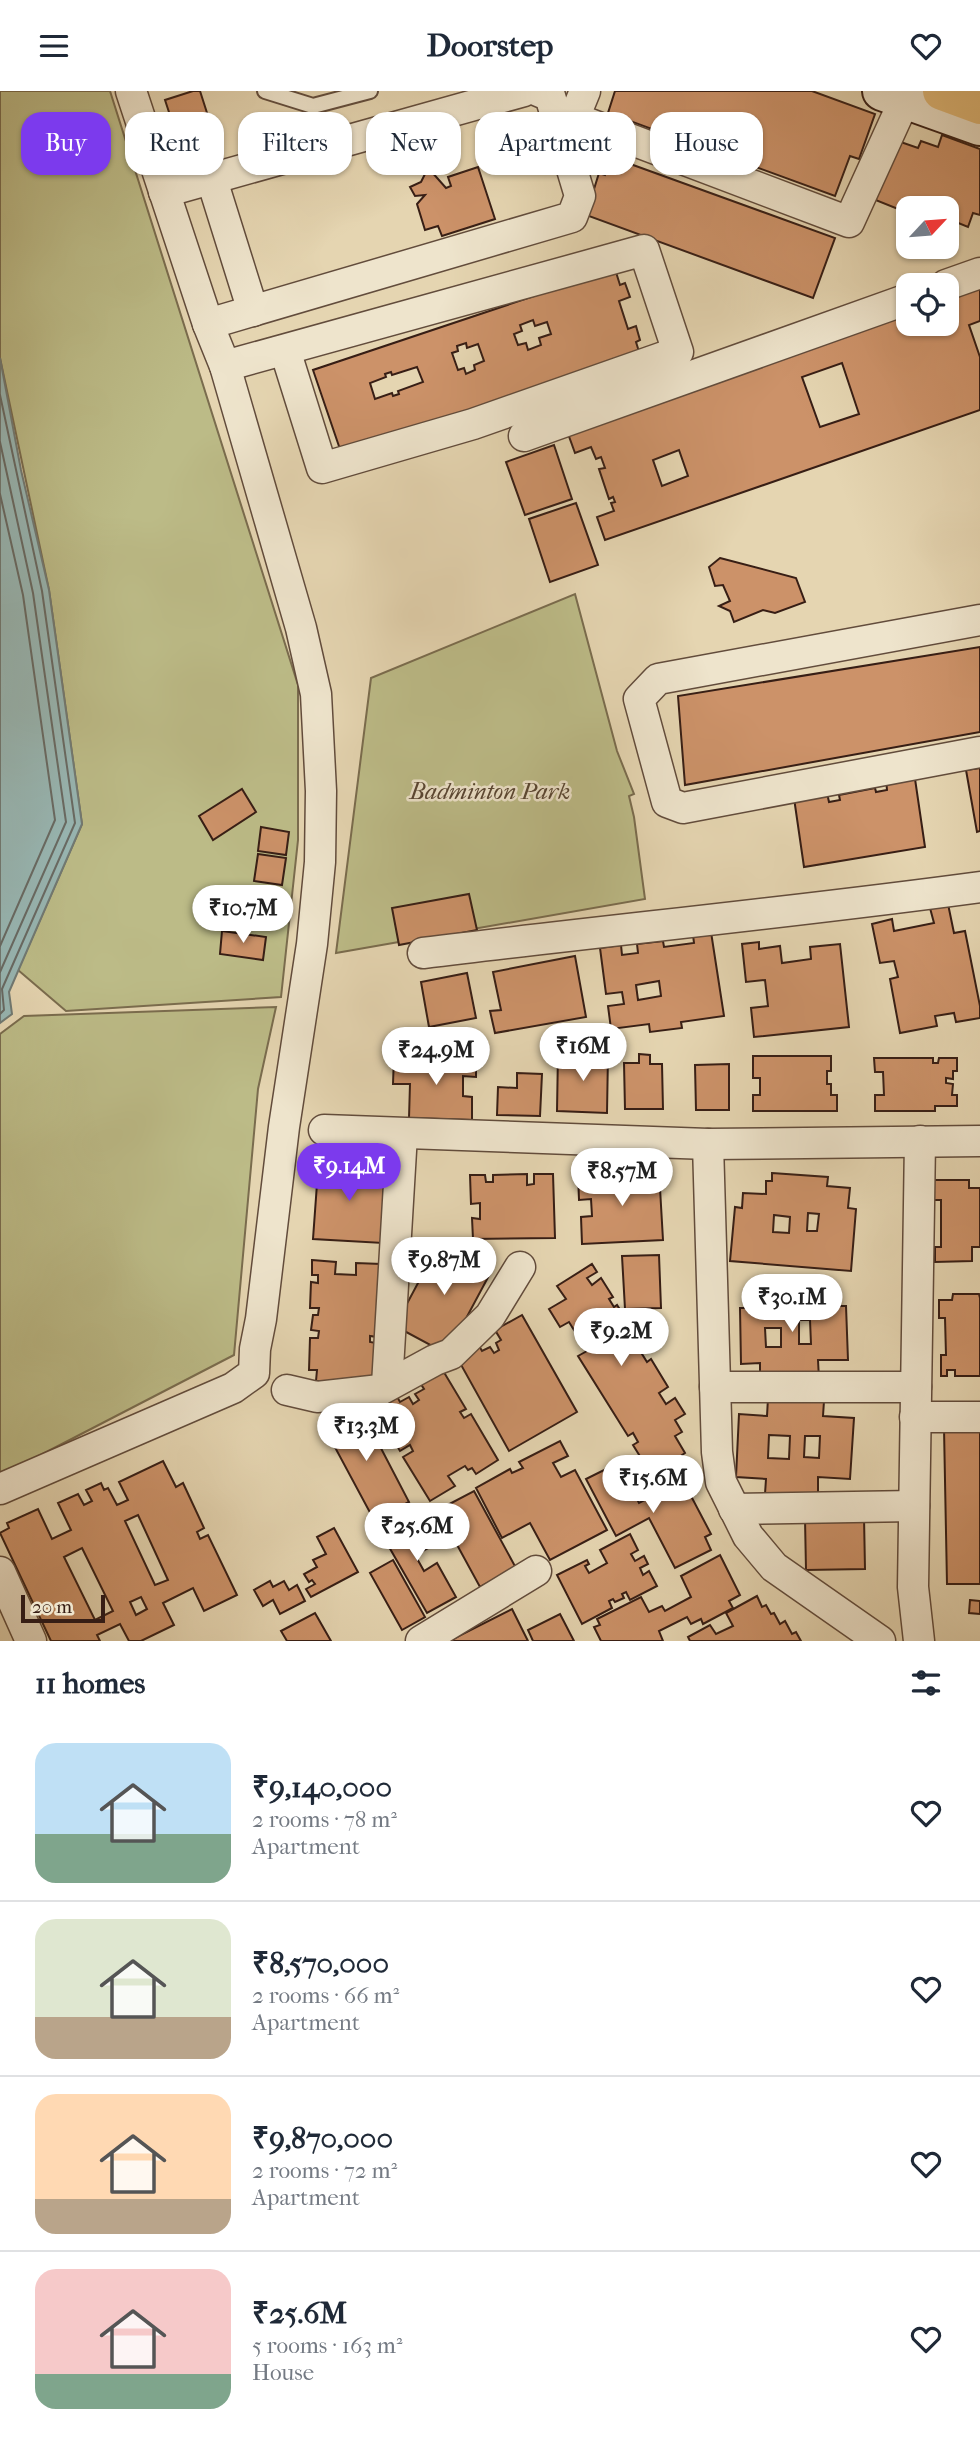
<!DOCTYPE html>
<html lang="en">
<head>
<meta charset="utf-8">
<style>
	:root { --surface:#fff; --page:#f6f6f7; --text:#1f2937; --muted:#747a83; --line:#e0e1e3; --accent:#7c3aed }
	body { margin:0; font-family:"IM FELL French Canon",serif; background:var(--page); color:var(--text); height:100vh; display:flex; flex-direction:column; font-size:26px; white-space:nowrap }
	* { box-sizing:border-box; margin:0 }
	p { font-size:23px; color:var(--muted) }
	.icon { flex:none; width:38px; height:38px; fill:none; stroke:currentColor; stroke-width:2; stroke-linecap:round; stroke-linejoin:round }
	.map { position:relative; height:1550px; overflow:hidden }
	.sheet { display:flex; flex-direction:column; background:var(--surface); flex:1 }
	.sheet>* { flex:none }
	.hud { position:absolute; left:21px; top:21px; width:938px; height:63px; display:flex; gap:14px }
	.needle { width:46px; rotate:64deg }
	.controls { position:absolute; left:896px; top:105px; display:grid; gap:14px }
	.controls a { display:grid; place-items:center; width:63px; height:63px; border-radius:14px; background:var(--surface); box-shadow:0 2px 5px #0004; font-size:35px }
	.scale { position:absolute; left:21px; bottom:18px; width:84px; box-sizing:border-box; padding-left:7px; border:4px solid #371e15; border-top:0; font-size:19px; line-height:24px; white-space:nowrap; color:#371e15; -webkit-text-stroke:5px #eee4cc; paint-order:stroke }
	.price { position:absolute; translate:-50% -60px; padding:0 16px; border-radius:24px; background:#fff; color:#222; font-size:23px; line-height:46px; filter:drop-shadow(0 2px 4px #0008) }
	.price::after { content:''; position:absolute; left:50%; top:42px; width:21px; height:16px; margin-left:-10px; background:inherit; clip-path:polygon(0 0,100% 0,50% 100%) }
	.price.selected { background:var(--accent); color:#fff }
	ul { padding:0; list-style:none }
	li { display:flex; align-items:center; gap:21px; height:175px; padding:0 35px }
	li+li { border-top:2px solid var(--line) }
	li span { display:grid; place-items:center; flex:none; width:196px; height:140px; border-radius:21px; color:#555 }
	li>.icon { margin-inline-start:auto }
	span .icon { width:84px; height:84px; fill:#fffc; stroke-width:1 }
	li b { font-size:30px }
	h2 { display:flex; justify-content:space-between; align-items:center; height:84px; padding:0 35px; font-size:30px }
	.tag { padding:0 24px; border-radius:21px; background:var(--surface); box-shadow:0 2px 5px #0004; font-size:24px; line-height:63px }
	.tag.selected { background:var(--accent); color:#fff }
	header { display:flex; justify-content:space-between; align-items:center; height:91px; padding:0 35px; background:var(--surface); font-size:32px; font-weight:700 }
	.map>svg:first-child { display:block }
</style>
</head>
<body>
<header><svg class="icon" aria-label="menu" viewBox="0 0 24 24"><path d="M4 6h16M4 12h16M4 18h16"/></svg>Doorstep<svg class="icon" aria-label="heart" viewBox="0 0 24 24"><path d="M12 20l-8-8c-3-5 5-10 8-4 3-6 11-1 8 4z"/></svg></header>
<div class="map">
<svg width="980" height="1550" viewBox="0 0 980 1550">
	<rect width="100%" height="100%" fill="#e5d5b1"/>
	<filter id="stains"><feTurbulence type="fractalNoise" baseFrequency=".00286" numOctaves="4"/><feColorMatrix values="0 0 0 0 .2 0 0 0 0 .09 0 0 0 0 .02 0 0 0 .5 -.17"/></filter>
	<radialGradient id="worn" r=".72"><stop offset=".6" stop-color="#630" stop-opacity="0"/><stop offset="1" stop-color="#630" stop-opacity=".3"/></radialGradient>
	<g fill="#bcbb87" stroke="#7a6c4e" stroke-width="2">
		<polygon points="0,0 110,0 298,594 298,749 281,906 66,920 18,879 82,733 49,499 0,267"/>
		<polygon points="575,503 617,660 634,703 629,705 634,726 645,808 336,862 371,587"/>
		<polygon points="276,916 258,998 234,1264 0,1385 0,943 24,925"/>
	</g>
	<polygon fill="#98b7b4" stroke="#717a74" stroke-width="2" points="0,267 21,379 49,499 82,733 9,901 12,923 0,932"/>
	<g fill="none" stroke-linecap="round" stroke-linejoin="round">
		<g stroke="#686a64" stroke-width="2">
			<polyline points="0,304 42,500 75,732 2,898 4,919 0,923"/>
			<polyline points="0,351 33,502 66,731 0,881"/>
			<polyline points="0,403 23,504 55,729 0,855"/>
		</g>
	</g>
	<g fill="#cc9269" stroke="#371e15" stroke-width="2" fill-rule="evenodd">
		<polygon points="193,0 200,0 216,50 182,61 165,9"/>
		<polygon points="615,0 812,0 875,23 859,68 850,65 835,105 608,22"/>
		<polygon points="942,44 980,58 980,124 973,122 968,136 956,131 952,139 947,137 947,117 908,117 908,122 873,108 895,49 918,57 921,50 938,56"/>
		<polygon points="611,66 835,147 813,207 586,124 599,82 605,84"/>
		<polygon points="478,76 495,128 442,145 438,135 425,139 417,113 425,104 415,105 410,96 421,91 425,83 431,80 446,97 451,95 448,86"/>
		<path d="M615,178L620,194L625,192L630,206L619,210L628,238L636,235L640,249L636,251L641,267L343,367L313,279ZM533,229L535,235L547,231L551,243L539,247L541,254L528,259L526,252L518,254L514,243L522,240L520,234ZM466,252L467,257L478,253L484,270L474,274L475,279L466,283L464,277L458,279L452,262L458,260L457,255ZM417,276L423,291L398,300L399,303L393,305L392,302L375,308L370,292L386,286L385,283L391,281L392,284Z"/>
		<path d="M980,192V230L969,234L980,266V319L605,449L597,426L614,420L611,412L615,411L613,406L609,408L599,378L605,377L601,366L596,368L591,356L575,362L566,337L908,217V233H947V204ZM842,272L859,323L820,336L802,286ZM679,359L688,385L662,395L653,369Z"/>
		<polygon points="554,354 572,408 525,424 506,371"/>
		<polygon points="576,412 598,474 550,491 529,428"/>
		<polygon points="720,467 796,487 805,511 775,522 763,519 734,531 730,520 719,515 730,510 723,494 715,495 709,476"/>
		<polygon points="980,556 980,641 685,694 678,605"/>
		<polygon points="980,677 980,740 977,741 966,679"/>
		<polygon points="914,681 925,756 804,776 794,707 827,702 829,711 840,709 839,704 875,697 876,701 887,699 886,688"/>
		<polygon points="242,698 256,721 213,749 199,725"/>
		<polygon points="261,736 289,741 286,764 258,760"/>
		<polygon points="258,763 286,767 282,794 254,790"/>
		<polygon points="254,797 278,800 275,820 251,816"/>
		<polygon points="469,803 477,839 399,854 392,817"/>
		<polygon points="948,813 954,842 965,840 980,915 980,927 956,931 954,922 935,925 937,935 900,942 890,888 898,886 894,870 880,872 872,833 892,828 894,840 934,832 930,817"/>
		<polygon points="222,840 266,846 263,869 220,863"/>
		<path d="M711,841L724,925L681,931L682,937L650,941L649,933L611,938L608,915L624,913L622,901L606,903L600,857L621,854L622,864L638,862L637,853L663,850L664,856L694,852L693,844ZM659,890L661,905L638,909L636,894Z"/>
		<polygon points="759,851 759,858 780,855 782,872 811,868 810,856 840,853 849,936 754,946 751,917 768,915 765,889 746,891 742,853"/>
		<polygon points="575,865 586,926 495,942 490,920 501,919 493,881"/>
		<polygon points="467,882 476,927 429,936 421,891"/>
		<polygon points="558,962 608,963 607,1022 557,1020"/>
		<polygon points="639,963 650,964 650,973 662,973 663,1018 625,1018 624,972 639,972"/>
		<polygon points="394,965 413,966 413,971 420,972 420,965 452,966 452,974 461,974 461,967 476,967 476,986 463,985 463,1005 472,1006 472,1029 409,1027 410,993 393,993"/>
		<polygon points="753,965 831,965 831,980 827,980 827,993 831,993 831,1004 837,1004 837,1020 753,1020 753,1004 760,1004 760,987 753,987"/>
		<polygon points="874,967 933,967 933,972 938,972 939,967 957,967 957,980 953,980 953,988 946,987 946,992 953,993 952,1004 957,1004 957,1015 935,1015 935,1020 875,1020 875,1004 884,1004 883,981 875,981"/>
		<polygon points="729,973 729,1019 696,1019 695,974"/>
		<polygon points="517,982 542,983 540,1025 497,1024 498,996 517,997"/>
		<polygon points="319,1065 346,1067 345,1078 387,1081 383,1152 313,1148"/>
		<polygon points="635,1080 635,1086 643,1086 642,1081 659,1080 663,1149 582,1153 581,1126 592,1125 591,1108 579,1109 578,1083 595,1082 595,1089 603,1089 603,1082"/>
		<path d="M772,1082L828,1086L827,1095L850,1097L848,1117L856,1118L851,1180L730,1170L735,1116L742,1117L743,1102L766,1103V1090H772ZM808,1122L819,1123L817,1140H807ZM774,1124L790,1126L789,1142L773,1141Z"/>
		<polygon points="527,1083 527,1094 534,1093 534,1083 553,1083 555,1147 473,1148 472,1127 480,1128 480,1112 471,1113 470,1084 485,1084 486,1091 493,1091 493,1084"/>
		<polygon points="934,1089 969,1089 969,1097 980,1097 980,1156 972,1156 972,1170 935,1171 935,1156 941,1156 941,1109 934,1109"/>
		<polygon points="441,1149 493,1177 447,1263 395,1235"/>
		<polygon points="659,1164 661,1217 625,1218 622,1165"/>
		<polygon points="312,1169 336,1171 335,1183 356,1184 356,1172 381,1173 377,1246 370,1245 370,1251 376,1252 374,1293 316,1290 317,1279 309,1279 310,1247 318,1247 319,1240 311,1239 313,1224 318,1224 319,1217 310,1217 311,1191 318,1192 318,1184 312,1184"/>
		<polygon points="592,1173 597,1181 587,1187 592,1194 601,1187 613,1206 609,1208 614,1216 617,1214 641,1252 637,1255 647,1271 651,1268 668,1296 659,1302 666,1313 675,1307 685,1323 675,1329 682,1341 675,1345 685,1362 661,1378 656,1370 646,1375 633,1354 638,1351 633,1342 628,1345 578,1265 587,1260 569,1231 560,1236 549,1218 566,1208 557,1195"/>
		<path d="M818,1199V1215H846L848,1269H818L819,1288L760,1289V1272L741,1273L740,1217H755V1200ZM799,1229H810L811,1253H799ZM765,1237H781V1256H766Z"/>
		<polygon points="953,1203 979,1203 980,1207 980,1285 955,1285 955,1279 947,1279 947,1285 941,1285 941,1264 946,1264 945,1227 939,1227 939,1209 952,1209"/>
		<polygon points="522,1224 577,1321 509,1360 455,1263 477,1251 482,1260 490,1256 494,1262 499,1259 496,1252 501,1249 495,1239"/>
		<polygon points="439,1273 466,1318 460,1321 464,1327 471,1323 498,1369 476,1383 472,1377 468,1379 465,1375 448,1385 455,1395 430,1410 403,1366 413,1360 410,1354 400,1360 373,1315 395,1302 400,1311 409,1306 413,1313 419,1309 415,1303 424,1298 417,1287"/>
		<path d="M768,1307L824,1310L823,1325L854,1327L850,1388L818,1386V1406L765,1403L766,1388L736,1386L739,1323L767,1325ZM769,1344L790,1345L789,1368L768,1367ZM805,1345H820L819,1367L804,1366Z"/>
		<polygon points="359,1315 409,1411 374,1429 323,1334"/>
		<polygon points="980,1336 980,1493 947,1493 944,1337"/>
		<polygon points="560,1350 568,1365 553,1372 561,1386 575,1379 607,1439 550,1469 530,1432 502,1447 476,1397 510,1378 512,1382 523,1377 519,1371"/>
		<path d="M163,1370L176,1396L183,1392L204,1437L197,1441L200,1448L208,1444L237,1504L204,1520L193,1497L163,1512L174,1534L141,1550H129L120,1533L97,1544L100,1550H51L0,1442L9,1437L7,1432L38,1418L52,1448L71,1439L58,1412L78,1403L84,1414L92,1410L86,1399L101,1392L104,1399L108,1397L117,1414L128,1409L119,1391ZM138,1424L168,1489L155,1494L125,1430ZM82,1457L113,1520L95,1529L64,1466ZM141,1506L147,1518L136,1524L130,1511Z"/>
		<polygon points="618,1372 639,1412 676,1393 684,1408 691,1405 711,1443 705,1446 711,1459 675,1477 649,1427 616,1445 586,1388"/>
		<polygon points="474,1400 516,1477 480,1496 438,1419"/>
		<polygon points="409,1420 430,1456 415,1464 424,1480 437,1472 456,1506 427,1522 381,1442 395,1434 392,1429"/>
		<polygon points="864,1426 865,1478 806,1479 805,1428"/>
		<polygon points="334,1437 358,1481 311,1506 306,1498 315,1493 312,1489 309,1491 304,1483 317,1476 313,1469 326,1463 317,1446"/>
		<polygon points="630,1443 638,1459 631,1463 635,1470 644,1465 648,1473 640,1477 643,1484 649,1480 657,1495 630,1509 626,1501 622,1503 624,1507 615,1511 613,1508 609,1510 612,1517 582,1533 557,1484 587,1469 589,1473 585,1475 589,1482 607,1472 600,1459"/>
		<polygon points="720,1464 740,1504 729,1510 733,1517 703,1533 701,1528 691,1533 687,1526 659,1540 663,1550 601,1550 594,1536 600,1534 597,1528 641,1506 649,1521 662,1515 665,1520 691,1506 681,1485"/>
		<polygon points="393,1469 425,1526 402,1539 370,1482"/>
		<polygon points="270,1490 273,1496 284,1490 289,1499 297,1494 305,1510 280,1523 273,1509 263,1515 254,1499"/>
		<polygon points="757,1505 762,1516 766,1514 771,1523 774,1522 780,1533 785,1530 792,1543 796,1541 801,1550 690,1550 688,1546 710,1534 716,1543 733,1535 726,1522"/>
		<polygon points="970,1509 980,1510 980,1523 969,1522"/>
		<polygon points="512,1518 528,1550 449,1550"/>
		<polygon points="315,1522 331,1550 287,1550 281,1540"/>
		<polygon points="560,1523 574,1550 533,1550 528,1539"/>
	</g>
	<g fill="none" stroke-linecap="round" stroke-linejoin="round">
		<g stroke="#624c3c" stroke-width="18">
			<polyline id="service" points="265,0 313,15 370,0"/>
		</g>
		<g stroke="#624c3c" stroke-width="33">
			<g id="minor">
				<polyline points="585,0 574,27 849,131 905,8"/>
				<polyline points="212,89 253,220"/>
				<polyline points="164,101 524,0"/>
				<polyline points="946,194 980,182"/>
				<polyline points="208,233 572,126 580,105 550,5 538,0"/>
				<polyline points="225,275 644,159 678,261 473,333 322,377 285,259"/>
				<polyline points="524,345 908,208"/>
				<polyline points="980,529 658,588 639,608 667,711 683,717 980,661"/>
				<path d="M423,862C609,839 795,821 980,796"/>
				<polyline points="324,1039 708,1053 980,1050"/>
				<polyline points="708,1053 717,1361 721,1391 748,1445 774,1476 880,1550"/>
				<polyline points="387,1294 402,1043"/>
				<polyline points="715,1296 916,1296"/>
				<polyline points="287,1299 317,1306 380,1299 435,1269 451,1263 490,1225 520,1176"/>
				<polyline points="915,1326 980,1326"/>
				<polyline points="0,1398 233,1297 254,1282 255,1258 261,1228 284,1036 312,853 320,771 321,700 316,603 301,537 225,275 208,233 131,0"/>
				<polyline points="734,1418 914,1415"/>
				<polyline points="0,1481 31,1550"/>
				<polyline points="421,1550 536,1480"/>
				<polyline points="919,1550 913,1496 920,1050"/>
			</g>
		</g>
		<g stroke="#371e15" stroke-width="42">
			<polyline id="secondary" points="882,0 980,35"/>
		</g>
		<g stroke="#371e15" stroke-width="42">
			<polyline id="primary" points="942,0 980,14"/>
		</g>
		<use href="#service" stroke="#eee4cc" stroke-width="14"/>
		<use href="#minor" stroke="#eee4cc" stroke-width="30"/>
		<use href="#secondary" stroke="#eee4cc" stroke-width="38"/>
		<use href="#primary" stroke="#e2ba78" stroke-width="38"/>
	</g>
	<g text-anchor="middle" dominant-baseline="central" stroke-width="5" stroke-linejoin="round" paint-order="stroke">
		<g font-size="23" font-style="italic" fill="#584532" stroke="#eee4cc">
			<text x="490" y="700">Badminton Park</text>
		</g>
	</g>
	<rect width="100%" height="100%" filter="url(#stains)"/>
	<rect width="100%" height="100%" fill="url(#worn)"/>
</svg>
<div class="controls">
<a><svg class="needle" viewBox="-14 -14 28 28"><path d="M0-13l5 13h-10z" fill="#e53935"/><path d="M0 13l5-13h-10z" fill="#747a83"/></svg></a>
<a><svg class="icon" aria-label="locate" viewBox="0 0 24 24"><circle cx="12" cy="12" r="6"/><path d="M12 2v4M12 18v4M2 12h4M18 12h4"/></svg></a>
</div>
<div class="scale">20 m</div>
<b class="price" style="left:243px;top:854px">₹10.7M</b>
<b class="price" style="left:583px;top:992px">₹16M</b>
<b class="price" style="left:436px;top:996px">₹24.9M</b>
<b class="price selected" style="left:349px;top:1112px">₹9.14M</b>
<b class="price" style="left:622px;top:1117px">₹8.57M</b>
<b class="price" style="left:444px;top:1206px">₹9.87M</b>
<b class="price" style="left:792px;top:1243px">₹30.1M</b>
<b class="price" style="left:621px;top:1277px">₹9.2M</b>
<b class="price" style="left:366px;top:1372px">₹13.3M</b>
<b class="price" style="left:653px;top:1424px">₹15.6M</b>
<b class="price" style="left:417px;top:1472px">₹25.6M</b>
<div class="hud">
<a class="tag selected">Buy</a>
<a class="tag">Rent</a>
<a class="tag">Filters</a>
<a class="tag">New</a>
<a class="tag">Apartment</a>
<a class="tag">House</a>
</div>
</div>
<section class="sheet">
<h2>11 homes<svg class="icon" aria-label="filters" viewBox="0 0 24 24"><path d="M4 7h16M4 17h16"/><circle cx="9" cy="7" r="2"/><circle cx="15" cy="17" r="2"/></svg></h2>
<ul>
<li><span style="background:linear-gradient(#bfe0f5 65%,#7fa58c 0)"><svg class="icon" aria-label="home" viewBox="0 0 24 24"><path d="M3 11l9-7 9 7M6 9v11h12V9"/></svg></span><div><b>₹9,140,000</b><p>2 rooms · 78 m²</p><p>Apartment</p></div><svg class="icon" aria-label="heart" viewBox="0 0 24 24"><path d="M12 20l-8-8c-3-5 5-10 8-4 3-6 11-1 8 4z"/></svg></li>
<li><span style="background:linear-gradient(#dfe7d0 70%,#b9a48a 0)"><svg class="icon" aria-label="home" viewBox="0 0 24 24"><path d="M3 11l9-7 9 7M6 9v11h12V9"/></svg></span><div><b>₹8,570,000</b><p>2 rooms · 66 m²</p><p>Apartment</p></div><svg class="icon" aria-label="heart" viewBox="0 0 24 24"><path d="M12 20l-8-8c-3-5 5-10 8-4 3-6 11-1 8 4z"/></svg></li>
<li><span style="background:linear-gradient(#ffd9b3 75%,#b9a48a 0)"><svg class="icon" aria-label="home" viewBox="0 0 24 24"><path d="M3 11l9-7 9 7M6 9v11h12V9"/></svg></span><div><b>₹9,870,000</b><p>2 rooms · 72 m²</p><p>Apartment</p></div><svg class="icon" aria-label="heart" viewBox="0 0 24 24"><path d="M12 20l-8-8c-3-5 5-10 8-4 3-6 11-1 8 4z"/></svg></li>
<li><span style="background:linear-gradient(#f6c9c9 75%,#7fa58c 0)"><svg class="icon" aria-label="home" viewBox="0 0 24 24"><path d="M3 11l9-7 9 7M6 9v11h12V9"/></svg></span><div><b>₹25.6M</b><p>5 rooms · 163 m²</p><p>House</p></div><svg class="icon" aria-label="heart" viewBox="0 0 24 24"><path d="M12 20l-8-8c-3-5 5-10 8-4 3-6 11-1 8 4z"/></svg></li>
</ul>
</section>
</body>
</html>
